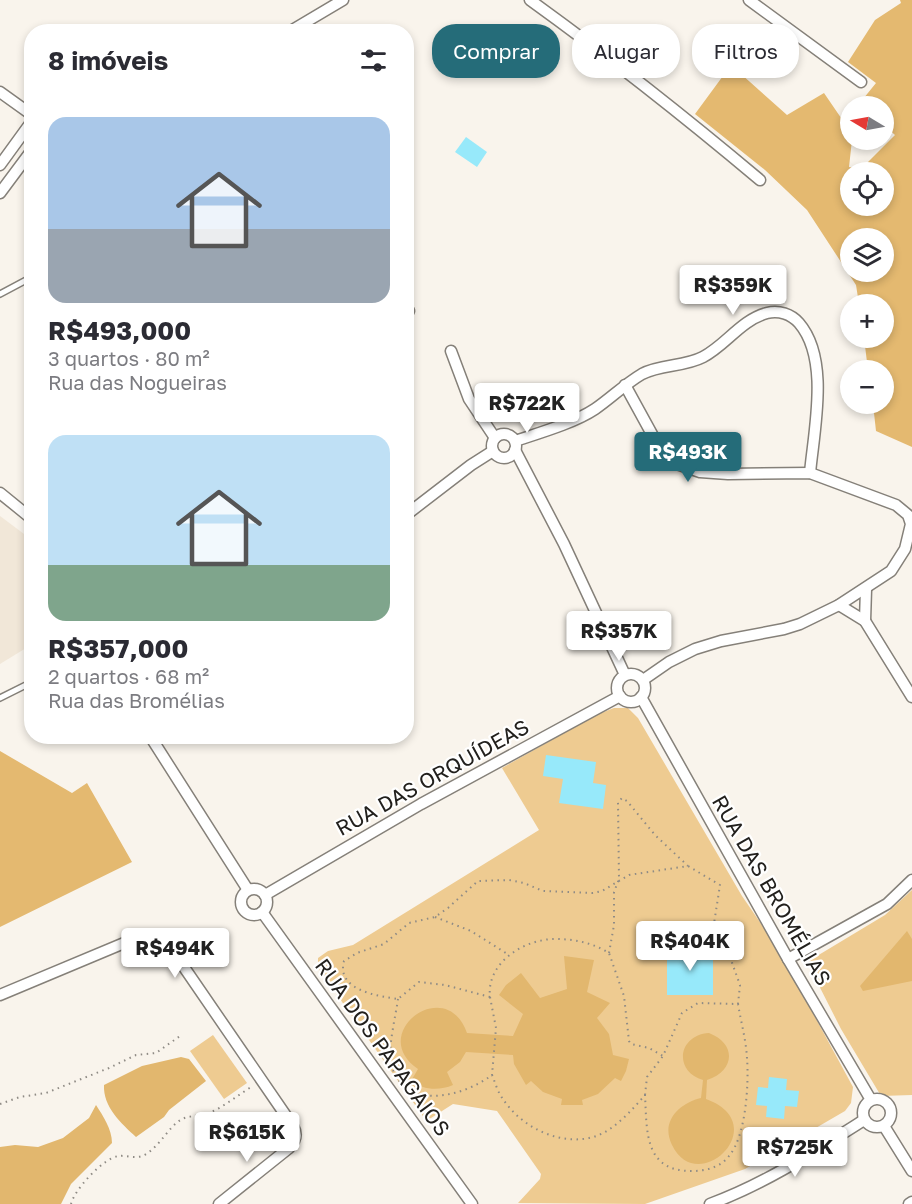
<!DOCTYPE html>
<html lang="pt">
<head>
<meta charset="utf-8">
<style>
	:root { --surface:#fff; --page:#f2f2f3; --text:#2b2b33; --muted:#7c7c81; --accent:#256c79 }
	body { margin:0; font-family:"Golos Text",sans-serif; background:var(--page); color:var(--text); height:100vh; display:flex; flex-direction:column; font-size:22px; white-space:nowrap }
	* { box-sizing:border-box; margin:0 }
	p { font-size:20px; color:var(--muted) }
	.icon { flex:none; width:33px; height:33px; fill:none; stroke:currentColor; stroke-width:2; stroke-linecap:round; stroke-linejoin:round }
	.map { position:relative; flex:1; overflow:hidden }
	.sheet { position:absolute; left:24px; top:24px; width:390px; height:720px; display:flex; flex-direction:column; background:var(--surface); border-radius:24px; box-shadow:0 3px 9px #0003 }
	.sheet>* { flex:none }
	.hud { position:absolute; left:432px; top:24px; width:390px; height:54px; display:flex; gap:12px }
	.needle { width:39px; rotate:280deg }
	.buttons { position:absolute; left:840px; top:96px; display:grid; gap:12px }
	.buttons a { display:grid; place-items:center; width:54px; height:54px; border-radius:50%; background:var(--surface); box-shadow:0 3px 9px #0003; font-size:30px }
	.price { position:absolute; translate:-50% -51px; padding:0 14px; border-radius:6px; background:#fff; color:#222; font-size:20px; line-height:39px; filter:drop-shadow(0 2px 3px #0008) }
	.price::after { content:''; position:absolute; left:50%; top:36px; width:18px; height:14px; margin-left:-9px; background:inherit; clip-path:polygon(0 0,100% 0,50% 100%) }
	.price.current { background:var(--accent); color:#fff }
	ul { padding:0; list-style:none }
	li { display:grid; align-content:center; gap:12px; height:318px; padding:0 24px }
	li span { display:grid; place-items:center; height:186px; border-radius:18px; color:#555 }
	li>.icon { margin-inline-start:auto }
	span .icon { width:108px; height:108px; fill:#fffc; stroke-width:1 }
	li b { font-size:26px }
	h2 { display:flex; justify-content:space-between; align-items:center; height:72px; padding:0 24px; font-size:26px }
	.tag { padding:0 21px; border-radius:24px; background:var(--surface); box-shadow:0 3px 9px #0003; font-size:21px; line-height:54px }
	.tag.current { background:var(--accent); color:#fff }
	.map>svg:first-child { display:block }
</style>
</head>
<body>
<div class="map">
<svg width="912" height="1204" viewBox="0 0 912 1204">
	<rect width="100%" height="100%" fill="#f9f4ec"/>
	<polygon fill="#f1e7d8" points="0,516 32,540 31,645 0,664"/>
	<g fill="#eecb91">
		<polygon points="614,708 628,708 638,718 742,896 777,947 853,1087 851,1103 845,1111 745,1169 645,1204 518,1203 540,1179 541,1174 497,1111 453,1104 431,1118 425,1119 318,968 318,958 328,951 353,945 539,830 502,768 596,715"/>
		<polygon points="912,890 912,1095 881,1096 841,1029 807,962 885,915"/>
		<polygon points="213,1035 247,1083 224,1099 190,1051"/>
	</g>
	<g fill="#e4b970" fill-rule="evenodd">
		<path d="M900,0H912V447L876,431L873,404H884V370H868L864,338H884V304H859L856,285L807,210L765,170L695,114L731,65L787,115L824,93L850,131V140H852L849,167L861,169L895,135L884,125V106H862L859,104L876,83L848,62L875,20L901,3ZM850,172H884V206H850ZM850,238H884V272H850Z"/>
		<polygon points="0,751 72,793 87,783 132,862 0,927"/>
	</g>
	<g fill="#e2b76e">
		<polygon points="907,931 912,939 912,981 863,991 860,986"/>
		<path d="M564,956L594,960L587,992L610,1003L597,1018L609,1034L613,1055L629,1059L626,1071L621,1081L615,1078L598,1094L582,1100L583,1105H561L562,1099L543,1092L531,1081L526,1085L514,1064L513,1055L466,1052L460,1062L447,1072L453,1085C439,1091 423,1090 411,1081L418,1069C366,1034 446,973 467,1033L513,1036L523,1014L499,995L506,985L521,973L540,998L567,989Z"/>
		<path d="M709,1033C737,1044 735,1071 707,1080L706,1099C775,1124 698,1199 672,1145C660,1121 680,1103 701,1098L703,1080C673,1071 678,1035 709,1033Z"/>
		<path d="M181,1057L189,1059L206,1081L169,1110L164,1117L136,1137C121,1123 103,1107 104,1085L142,1066Z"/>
		<path d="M96,1105C103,1116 112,1129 112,1143L71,1184L61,1204H0V1147L15,1145L38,1147L63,1138L89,1118Z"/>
	</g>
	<g fill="#97e9fa">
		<polygon points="466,137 487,152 477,167 455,152"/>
		<polygon points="546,755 596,762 593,783 606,785 603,809 559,803 563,779 543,776"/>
		<rect x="667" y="948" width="46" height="47"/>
		<polygon points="769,1077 787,1079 786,1090 799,1091 797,1107 785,1106 784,1119 766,1117 767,1106 756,1105 758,1087 768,1088"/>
	</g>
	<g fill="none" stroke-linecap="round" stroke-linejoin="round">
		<g stroke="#858079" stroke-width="8">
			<g id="lane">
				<polyline points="0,294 32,277"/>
				<polyline points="0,698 32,682"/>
			</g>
		</g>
		<g stroke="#858079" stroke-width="13">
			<g id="street">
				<path d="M530,0C609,57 685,117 760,180"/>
				<polyline points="749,0 861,82"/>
				<polyline points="289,32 343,0"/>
				<polyline points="0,92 32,115"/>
				<polyline points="0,165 32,121"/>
				<polyline points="0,193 32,150"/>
				<polyline points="406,309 409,311"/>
				<polyline points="451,351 469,399 495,438"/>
				<polyline points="625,385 659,447 677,464 700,472 728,474 810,473 896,505 908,515 911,524 905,549 891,571 839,605 800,624 784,629 721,641 695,649 669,662 643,680"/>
				<circle cx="504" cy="446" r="12"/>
				<path d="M515,441C539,433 574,423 595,409C611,398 625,384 642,374C661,364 684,367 703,357C726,345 741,320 767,313C779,310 791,314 799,323C830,359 814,429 810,473"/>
				<polyline points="515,450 564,544 625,675"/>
				<polyline points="0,493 32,519"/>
				<polyline points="406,515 471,465 493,451"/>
				<polyline points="839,605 865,621 912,697"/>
				<polyline points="865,621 866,589"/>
				<circle cx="631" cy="688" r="14"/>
				<polyline points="641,697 788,959 871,1100"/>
				<polyline points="150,736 248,890"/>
				<circle cx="254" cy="902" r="13"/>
				<polyline points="265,895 421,804 620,696"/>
				<polyline points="262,912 472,1204"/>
				<polyline points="788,959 887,904 912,880"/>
				<path d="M0,995L129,941C148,937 163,943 177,957L293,1126C298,1135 296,1141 289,1148L219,1204"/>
				<circle cx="877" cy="1113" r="14"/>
				<polyline points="884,1126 912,1171"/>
				<path d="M710,1204C765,1184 815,1151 864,1120"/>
				<polyline points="909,1204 912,1202"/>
			</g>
		</g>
		<g stroke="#8f8b85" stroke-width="2" stroke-dasharray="1.5 4.5" stroke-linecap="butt">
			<polyline points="435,917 471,931 509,955"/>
			<polyline points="609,953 614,925 614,892 619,879 618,802 622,798 627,801 655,835 688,866"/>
			<polyline points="490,997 496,1028 492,1075"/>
			<path d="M398,999C396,1014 387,1052 391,1064C404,1112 463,1097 492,1075C495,1082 497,1090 501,1096C520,1128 564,1149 599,1135C617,1127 632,1110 645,1095C647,1132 644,1172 693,1171C706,1171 721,1167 729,1156C746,1136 749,1084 747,1058C746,1040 741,1022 738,1004L698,1003L682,1013L663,1056L649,1048L631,1044L629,1041L624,996L609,953C593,943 575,939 555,939C524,939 486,963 490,997L445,985L419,982L398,999C377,996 336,990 344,961L357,953L384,944L409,923L435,917L448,908L478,881L509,880L524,883L543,891L593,893L602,891L629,875L688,866L720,885L713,930L730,957L740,985L738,1004"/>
			<polyline points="645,1095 647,1077 663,1056"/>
			<polyline points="0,1104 20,1097 46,1093 109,1068 136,1055 156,1053 180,1036"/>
			<path d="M71,1204C74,1190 104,1157 119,1156C128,1155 137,1160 146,1154C160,1146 169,1126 182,1119C191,1115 201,1116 209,1113C224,1107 239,1094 253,1086"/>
		</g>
		<use href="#lane" stroke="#fff" stroke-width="5"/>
		<use href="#street" stroke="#fff" stroke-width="10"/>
	</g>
	<g text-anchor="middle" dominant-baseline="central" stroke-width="4.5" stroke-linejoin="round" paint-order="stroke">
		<g font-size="21" fill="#22201d" stroke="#fff">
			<text transform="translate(432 777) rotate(-29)">RUA DAS ORQUÍDEAS</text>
			<text transform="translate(772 890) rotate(60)">RUA DAS BROMÉLIAS</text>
			<text transform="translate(383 1047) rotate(54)">RUA DOS PAPAGAIOS</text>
		</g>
	</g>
</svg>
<div class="buttons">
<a><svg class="needle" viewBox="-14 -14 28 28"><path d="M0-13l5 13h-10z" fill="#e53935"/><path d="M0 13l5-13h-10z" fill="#7c7c81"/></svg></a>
<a><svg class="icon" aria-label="locate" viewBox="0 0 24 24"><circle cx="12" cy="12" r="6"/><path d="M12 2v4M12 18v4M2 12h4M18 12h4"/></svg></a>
<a><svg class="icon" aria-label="layers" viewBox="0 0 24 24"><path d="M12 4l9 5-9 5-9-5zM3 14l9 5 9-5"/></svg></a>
<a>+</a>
<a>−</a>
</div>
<b class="price" style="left:733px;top:316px">R$359K</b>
<b class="price" style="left:527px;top:434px">R$722K</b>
<b class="price current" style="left:688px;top:483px">R$493K</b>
<b class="price" style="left:619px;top:662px">R$357K</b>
<b class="price" style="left:690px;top:972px">R$404K</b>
<b class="price" style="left:175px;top:979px">R$494K</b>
<b class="price" style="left:247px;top:1163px">R$615K</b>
<b class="price" style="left:795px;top:1178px">R$725K</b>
<div class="hud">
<a class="tag current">Comprar</a>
<a class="tag">Alugar</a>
<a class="tag">Filtros</a>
</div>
<section class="sheet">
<h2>8 imóveis<svg class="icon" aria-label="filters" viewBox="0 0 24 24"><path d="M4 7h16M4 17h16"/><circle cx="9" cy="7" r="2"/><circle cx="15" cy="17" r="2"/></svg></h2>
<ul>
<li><span style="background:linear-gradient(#a9c7e8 60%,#9aa5b1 0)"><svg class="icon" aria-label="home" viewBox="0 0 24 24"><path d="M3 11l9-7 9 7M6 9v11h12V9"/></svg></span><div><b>R$493,000</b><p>3 quartos · 80 m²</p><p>Rua das Nogueiras</p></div></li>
<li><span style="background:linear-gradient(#bfe0f5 70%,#7fa58c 0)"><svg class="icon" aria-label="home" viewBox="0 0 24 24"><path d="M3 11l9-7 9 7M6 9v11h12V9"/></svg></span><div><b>R$357,000</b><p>2 quartos · 68 m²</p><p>Rua das Bromélias</p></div></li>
</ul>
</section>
</div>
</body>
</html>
